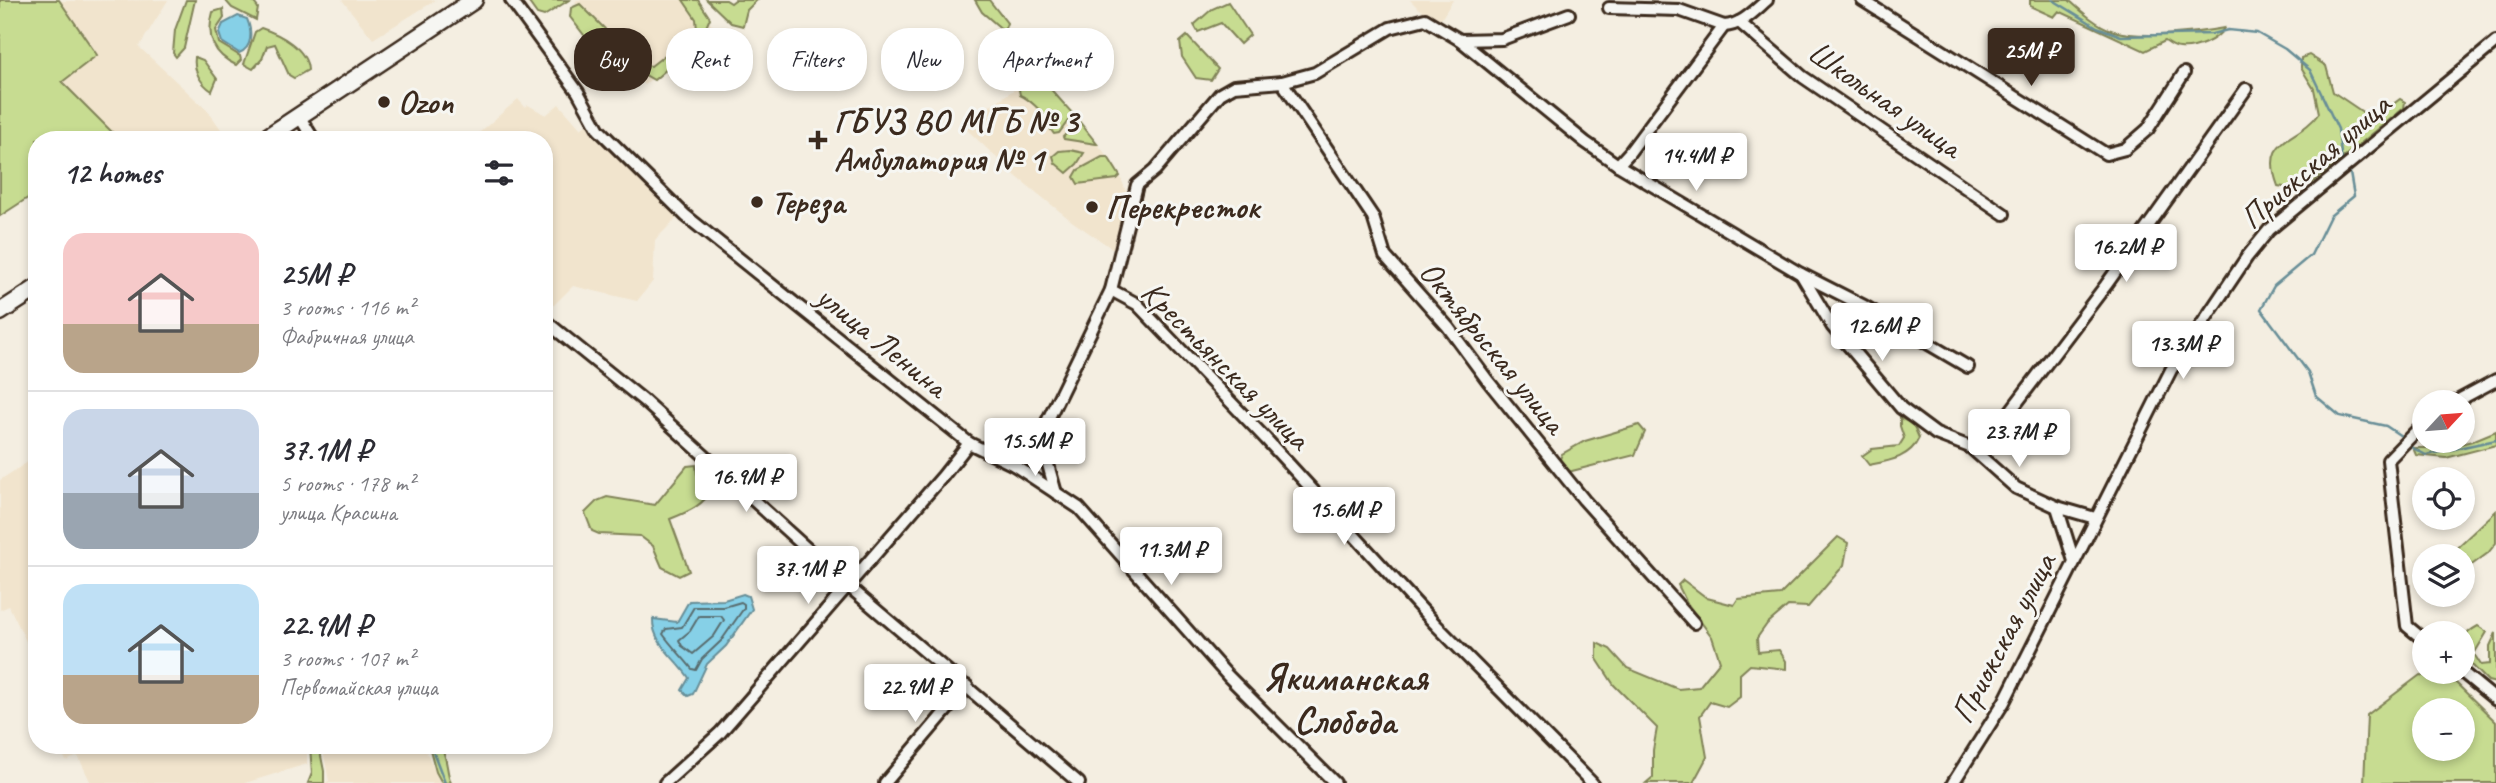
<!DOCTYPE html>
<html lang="en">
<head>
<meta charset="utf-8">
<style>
	:root { --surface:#fff; --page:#f2f2f3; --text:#2b2b33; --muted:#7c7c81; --line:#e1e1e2; --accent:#3b2a1e }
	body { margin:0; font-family:Caveat,sans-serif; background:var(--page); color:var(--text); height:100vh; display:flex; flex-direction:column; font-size:26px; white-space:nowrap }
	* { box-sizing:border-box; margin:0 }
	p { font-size:23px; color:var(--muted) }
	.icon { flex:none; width:38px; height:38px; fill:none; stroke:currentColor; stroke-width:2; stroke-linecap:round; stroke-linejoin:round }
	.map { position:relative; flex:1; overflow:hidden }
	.panel { position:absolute; left:28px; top:131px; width:525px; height:623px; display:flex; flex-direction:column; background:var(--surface); border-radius:28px; box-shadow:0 4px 10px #0003 }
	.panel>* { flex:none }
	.hud { position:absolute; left:574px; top:28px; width:665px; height:63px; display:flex; gap:14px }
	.needle { width:46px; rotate:64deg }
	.fabs { position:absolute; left:2412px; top:390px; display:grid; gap:14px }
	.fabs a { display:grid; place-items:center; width:63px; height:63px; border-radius:50%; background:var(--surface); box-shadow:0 4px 10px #0003; font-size:35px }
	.price { position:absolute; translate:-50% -60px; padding:0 16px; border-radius:7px; background:#fff; color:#222; font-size:23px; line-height:46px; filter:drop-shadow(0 2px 4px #0008) }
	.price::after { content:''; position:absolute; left:50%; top:42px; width:21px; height:16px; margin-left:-10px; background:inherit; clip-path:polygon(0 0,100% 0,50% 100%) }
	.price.selected { background:var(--accent); color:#fff }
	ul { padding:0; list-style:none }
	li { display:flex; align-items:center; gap:21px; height:175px; padding:0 35px }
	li+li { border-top:2px solid var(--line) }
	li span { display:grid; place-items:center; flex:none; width:196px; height:140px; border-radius:21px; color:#555 }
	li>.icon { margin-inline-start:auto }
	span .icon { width:84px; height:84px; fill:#fffc; stroke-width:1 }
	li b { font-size:30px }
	h2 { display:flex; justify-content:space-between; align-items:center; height:84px; padding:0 35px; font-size:30px }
	.pill { padding:0 24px; border-radius:28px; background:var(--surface); box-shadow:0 4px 10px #0003; font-size:24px; line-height:63px }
	.pill.selected { background:var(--accent); color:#fff }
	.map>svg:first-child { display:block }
</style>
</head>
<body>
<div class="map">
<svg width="2496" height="783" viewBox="0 0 2496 783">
	<rect width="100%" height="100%" fill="#f4eee1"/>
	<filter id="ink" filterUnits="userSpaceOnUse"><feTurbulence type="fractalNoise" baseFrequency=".0143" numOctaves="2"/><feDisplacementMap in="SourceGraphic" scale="14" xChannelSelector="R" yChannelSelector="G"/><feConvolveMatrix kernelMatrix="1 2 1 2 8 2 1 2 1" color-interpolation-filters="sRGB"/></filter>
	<g filter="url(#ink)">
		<g fill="#f1e4cd">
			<polygon points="168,0 139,47 208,111 223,132 211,140 120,140 62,82 58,1"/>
			<polygon points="342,0 436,0 373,39"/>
			<polygon points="577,0 692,0 714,28 644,85 575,2"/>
			<polygon points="1410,0 1453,0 1440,21 1419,9"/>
			<polygon points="1034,76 1039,76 1079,121 1116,167 1120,176 1128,196 1113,249 1073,222 1017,177 962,125"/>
			<polygon points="518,99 525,107 528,105 546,115 559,104 581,129 587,124 593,135 605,143 678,217 655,240 653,281 637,301 573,286 548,311 544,308 544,140 471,140"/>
			<polygon points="37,456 37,664 9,606 0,610 0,480"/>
			<polygon points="59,746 307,746 307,764 245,783 91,783 78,756 66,761"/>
			<polygon points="322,746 424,746 440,783 325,783 329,781"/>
		</g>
		<g fill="#c7dc91" stroke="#818358" stroke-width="2" fill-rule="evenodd">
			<polygon points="0,0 59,0 97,55 62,82 119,139 37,140 37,192 0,216"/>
			<polygon points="186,0 195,0 184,48 176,57 173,53 175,30"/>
			<polygon points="225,0 252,0 258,8 256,20 232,8"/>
			<polygon points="527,0 569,0 544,16 537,14"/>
			<polygon points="683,0 698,0 710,18 700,41 654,80 633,68 635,63 651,66 697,30 696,19"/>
			<polygon points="707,0 726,0 731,3 735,0 757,0 747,10 743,26 731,23"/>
			<polygon points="975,0 989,0 1007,23 1004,31 982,12"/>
			<path d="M2030,0H2069C2081,11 2097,26 2114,31C2140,39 2197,33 2224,28C2218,40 2194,50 2180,48C2175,48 2169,44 2165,41L2145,51L2059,11L2054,17L2030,6Z"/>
			<polygon points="1228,2 1250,35 1240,44 1221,23 1198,32 1194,25 1212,9"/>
			<polygon points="580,4 605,29 601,46 591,44 570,17 571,8"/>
			<path d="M223,9L224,18L216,30L219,43L240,56L241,60L236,65C212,54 206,36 213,12Z"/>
			<path d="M261,28C279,34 307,48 308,70L294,78L289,75L275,44L267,46L262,59L253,69L244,64L255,32Z"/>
			<polygon points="1187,36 1218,69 1211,80 1196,78 1182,57 1180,42"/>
			<path d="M2309,55L2326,66L2333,92L2373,119L2400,99L2405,102L2404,108L2313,182L2296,189L2278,186C2259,136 2298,143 2319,113L2314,89L2301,68V58Z"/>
			<path d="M195,57L203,60L217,79L212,91C201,84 193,71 195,57Z"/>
			<path d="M1034,76H1039L1073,114L1059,133L1054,134C1049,129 1049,125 1046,119C1042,111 1029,99 1020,95L1019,90L1024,82Z"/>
			<polygon points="1079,121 1097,144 1096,144 1064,139 1063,137"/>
			<polygon points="1070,150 1084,153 1077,164 1067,173 1055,163 1053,156 1059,151"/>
			<polygon points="1102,157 1108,157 1120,176 1117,179 1078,184 1074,177 1078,170"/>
			<path d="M1900,418L1913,424L1919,438C1910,458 1889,461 1869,465L1862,456L1872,449L1899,446L1904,438L1900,426Z"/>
			<polygon points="1639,425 1645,432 1635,455 1572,471 1566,472 1558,464 1562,454 1585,441"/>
			<polygon points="2496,431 2496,445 2446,458 2416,455 2413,448 2445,448 2472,441"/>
			<path d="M696,465L697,474L713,487C705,505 688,512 670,519L689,571L679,576L662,567L653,546L640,536L599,534L592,531L585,513L597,501L607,497L655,505L687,466Z"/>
			<polygon points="2496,511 2496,543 2488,553 2462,572 2462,556 2448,556"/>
			<polygon points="1838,537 1848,543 1844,565 1808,607 1788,606 1767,624 1757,638 1758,652 1779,650 1786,661 1786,669 1750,665 1740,674 1740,697 1727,707 1710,702 1700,716 1707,757 1693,783 1646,783 1653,777 1653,750 1657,728 1614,685 1597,659 1597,643 1610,649 1627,668 1678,689 1699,687 1720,661 1712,637 1687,603 1678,585 1683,580 1707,598 1734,605 1738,599 1780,595"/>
			<path d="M2478,626L2487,632L2474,654L2481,665L2490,664V646L2496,633V683L2488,681L2462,655C2462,639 2463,634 2478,626Z"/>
			<path d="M2420,675L2456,683L2496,722V783H2364L2367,715ZM2424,710H2462V749H2424Z"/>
			<polygon points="310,746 319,746 324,771 324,783 308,783 312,773"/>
			<path d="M429,746H441C448,760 446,770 451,783H442L436,772Z"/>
		</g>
		<g fill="#86d0e7" stroke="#688e97" stroke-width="2">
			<path d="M238,16L247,19C252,31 253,48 239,53L222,42L219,33L223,24Z"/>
			<path d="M743,594L748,596L752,609L726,646L707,664L693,694L688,696L682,690L689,678C677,659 652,644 653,619L677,622L689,601L724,600Z"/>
		</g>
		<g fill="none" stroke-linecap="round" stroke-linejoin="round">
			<g stroke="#596c6e" stroke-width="2">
				<path d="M741,602L744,604V608L721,641L702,659L696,670L692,669C683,657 672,647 663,634L666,629L682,627L694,607H724Z"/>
				<polygon points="699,616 721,616 724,620 714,636 693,654 682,646 679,640 690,631"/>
			</g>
			<g stroke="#688e97" stroke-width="2.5">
				<polyline points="2053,0 2097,27 2121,36 2212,34 2228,30 2257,33 2285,49 2310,70 2338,129 2342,162"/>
				<polyline points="2350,173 2354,196 2330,216 2311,255 2274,286 2261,309 2308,372 2316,396 2340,416 2386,426 2401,436"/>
				<polyline points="2409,446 2426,455 2496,440"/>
				<polyline points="431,746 445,783"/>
			</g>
			<g stroke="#3b2a1e" stroke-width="16">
				<g id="minor">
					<polyline points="511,0 578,92 599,130 686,216 969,443 1014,465 1079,508 1228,676 1335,783"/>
					<polyline points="1862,0 2106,154 2125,149 2148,129 2184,73"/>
					<path d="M1609,8L1679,10L1724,26C1742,25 1754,11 1767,0"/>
					<polyline points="1739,22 1803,77 2004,214"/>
					<polyline points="1460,40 1502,39 1569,14"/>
					<polyline points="1282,82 1373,217 1385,256 1448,327 1488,381 1584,500 1694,623"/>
					<polyline points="299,116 314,140"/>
					<polyline points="1618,165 1629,153 1724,26"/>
					<polyline points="1801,274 1832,326 1901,408 1936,434 1970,447 2016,488 2057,507"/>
					<polyline points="1111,290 1137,304 1266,439 1436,625 1592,783"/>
					<polyline points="544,320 643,400 847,585 1079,783"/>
					<polyline points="2455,402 2496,380"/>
					<polyline points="2424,423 2388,460 2407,626 2424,640"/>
					<polyline points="1040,436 1111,290 1137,185 1155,170 1220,94 1234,86 1282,82 1315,73 1390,28 1425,19 1460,40 1585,142 1618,165 1801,274 1864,306 1968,367"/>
					<polyline points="1970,447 2009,413 2106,285 2246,89"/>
					<polyline points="1014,465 1040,436 1056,493"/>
					<polyline points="2074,561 2057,507 2095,518"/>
					<polyline points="2462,672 2496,700"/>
					<polyline points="665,783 720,733 943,476 969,443"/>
					<polyline points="885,783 967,686"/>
					<polyline points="1953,783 2004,702 2171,370 2247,257 2269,230 2496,42"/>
				</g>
			</g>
			<g stroke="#3b2a1e" stroke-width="21">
				<g id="secondary">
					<polyline points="263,140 474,0"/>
					<polyline points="0,312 37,288"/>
				</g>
			</g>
			<use href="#minor" stroke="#f6f6f2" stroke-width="10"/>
			<use href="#secondary" stroke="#f6f6f2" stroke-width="16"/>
		</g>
	</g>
	<g fill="#3b2a1e" stroke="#f6f6f2" stroke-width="2.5">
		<circle cx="384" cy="102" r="7"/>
		<path d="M814.5 129.5h7v7h7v7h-7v7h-7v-7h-7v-7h7z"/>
		<circle cx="757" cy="202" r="7"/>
		<circle cx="1092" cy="207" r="7"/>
	</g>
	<g text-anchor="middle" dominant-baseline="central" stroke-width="6" stroke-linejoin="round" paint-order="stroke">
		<g font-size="33" fill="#3b2a1e" stroke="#f6f6f2">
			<text transform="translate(1885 99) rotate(35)">Школьная улица</text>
			<text transform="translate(2315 161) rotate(-41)">Приокская улица</text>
			<text transform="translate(882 341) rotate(39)">улица Ленина</text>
			<text transform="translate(1493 347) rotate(51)">Октябрьская улица</text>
			<text transform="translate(1226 365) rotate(45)">Крестьянская улица</text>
			<text transform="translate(2003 638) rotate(-62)">Приокская улица</text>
		</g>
		<g font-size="33" font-weight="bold" fill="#3b2a1e" stroke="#f6f6f2" text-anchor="start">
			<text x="398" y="102">Ozon</text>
			<text x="834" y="121">ГБУЗ ВО МГБ № 3<tspan x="834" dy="38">Амбулатория № 1</tspan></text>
			<text x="771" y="202">Тереза</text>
			<text x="1106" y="207">Перекресток</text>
		</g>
		<g font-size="37" font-weight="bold" fill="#3b2a1e" stroke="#f6f6f2">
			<text x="1345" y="677">Якиманская<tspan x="1345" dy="43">Слобода</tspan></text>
		</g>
	</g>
</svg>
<div class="fabs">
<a><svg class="needle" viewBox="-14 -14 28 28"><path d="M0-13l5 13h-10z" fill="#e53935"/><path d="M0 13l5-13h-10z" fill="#7c7c81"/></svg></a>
<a><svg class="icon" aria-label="locate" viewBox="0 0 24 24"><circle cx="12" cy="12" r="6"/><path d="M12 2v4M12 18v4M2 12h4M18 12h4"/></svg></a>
<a><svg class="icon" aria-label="layers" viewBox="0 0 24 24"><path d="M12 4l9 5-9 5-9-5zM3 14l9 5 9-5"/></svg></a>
<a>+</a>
<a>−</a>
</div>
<b class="price selected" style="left:2031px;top:88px">25M ₽</b>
<b class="price" style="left:1696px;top:193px">14.4M ₽</b>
<b class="price" style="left:2126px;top:284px">16.2M ₽</b>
<b class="price" style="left:1882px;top:363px">12.6M ₽</b>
<b class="price" style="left:2183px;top:381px">13.3M ₽</b>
<b class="price" style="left:2019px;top:469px">23.7M ₽</b>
<b class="price" style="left:1035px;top:478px">15.5M ₽</b>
<b class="price" style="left:746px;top:514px">16.9M ₽</b>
<b class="price" style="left:1344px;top:547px">15.6M ₽</b>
<b class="price" style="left:1171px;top:587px">11.3M ₽</b>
<b class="price" style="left:808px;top:606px">37.1M ₽</b>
<b class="price" style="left:915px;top:724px">22.9M ₽</b>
<div class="hud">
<a class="pill selected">Buy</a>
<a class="pill">Rent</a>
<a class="pill">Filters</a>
<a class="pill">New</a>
<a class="pill">Apartment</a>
</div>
<section class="panel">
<h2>12 homes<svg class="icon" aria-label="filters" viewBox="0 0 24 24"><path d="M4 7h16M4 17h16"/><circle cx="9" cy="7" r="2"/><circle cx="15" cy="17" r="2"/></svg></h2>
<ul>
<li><span style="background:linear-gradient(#f6c9c9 65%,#b9a48a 0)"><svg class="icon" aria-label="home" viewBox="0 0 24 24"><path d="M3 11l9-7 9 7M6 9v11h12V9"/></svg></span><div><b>25M ₽</b><p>3 rooms · 116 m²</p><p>Фабричная улица</p></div></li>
<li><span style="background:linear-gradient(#c9d6e8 60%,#9aa5b1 0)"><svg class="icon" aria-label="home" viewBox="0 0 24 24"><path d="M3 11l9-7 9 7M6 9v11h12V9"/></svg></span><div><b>37.1M ₽</b><p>5 rooms · 178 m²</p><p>улица Красина</p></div></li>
<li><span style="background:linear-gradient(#bfe0f5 65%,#b9a48a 0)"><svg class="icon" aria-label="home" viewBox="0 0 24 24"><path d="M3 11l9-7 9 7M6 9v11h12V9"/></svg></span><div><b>22.9M ₽</b><p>3 rooms · 107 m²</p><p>Первомайская улица</p></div></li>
</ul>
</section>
</div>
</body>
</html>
